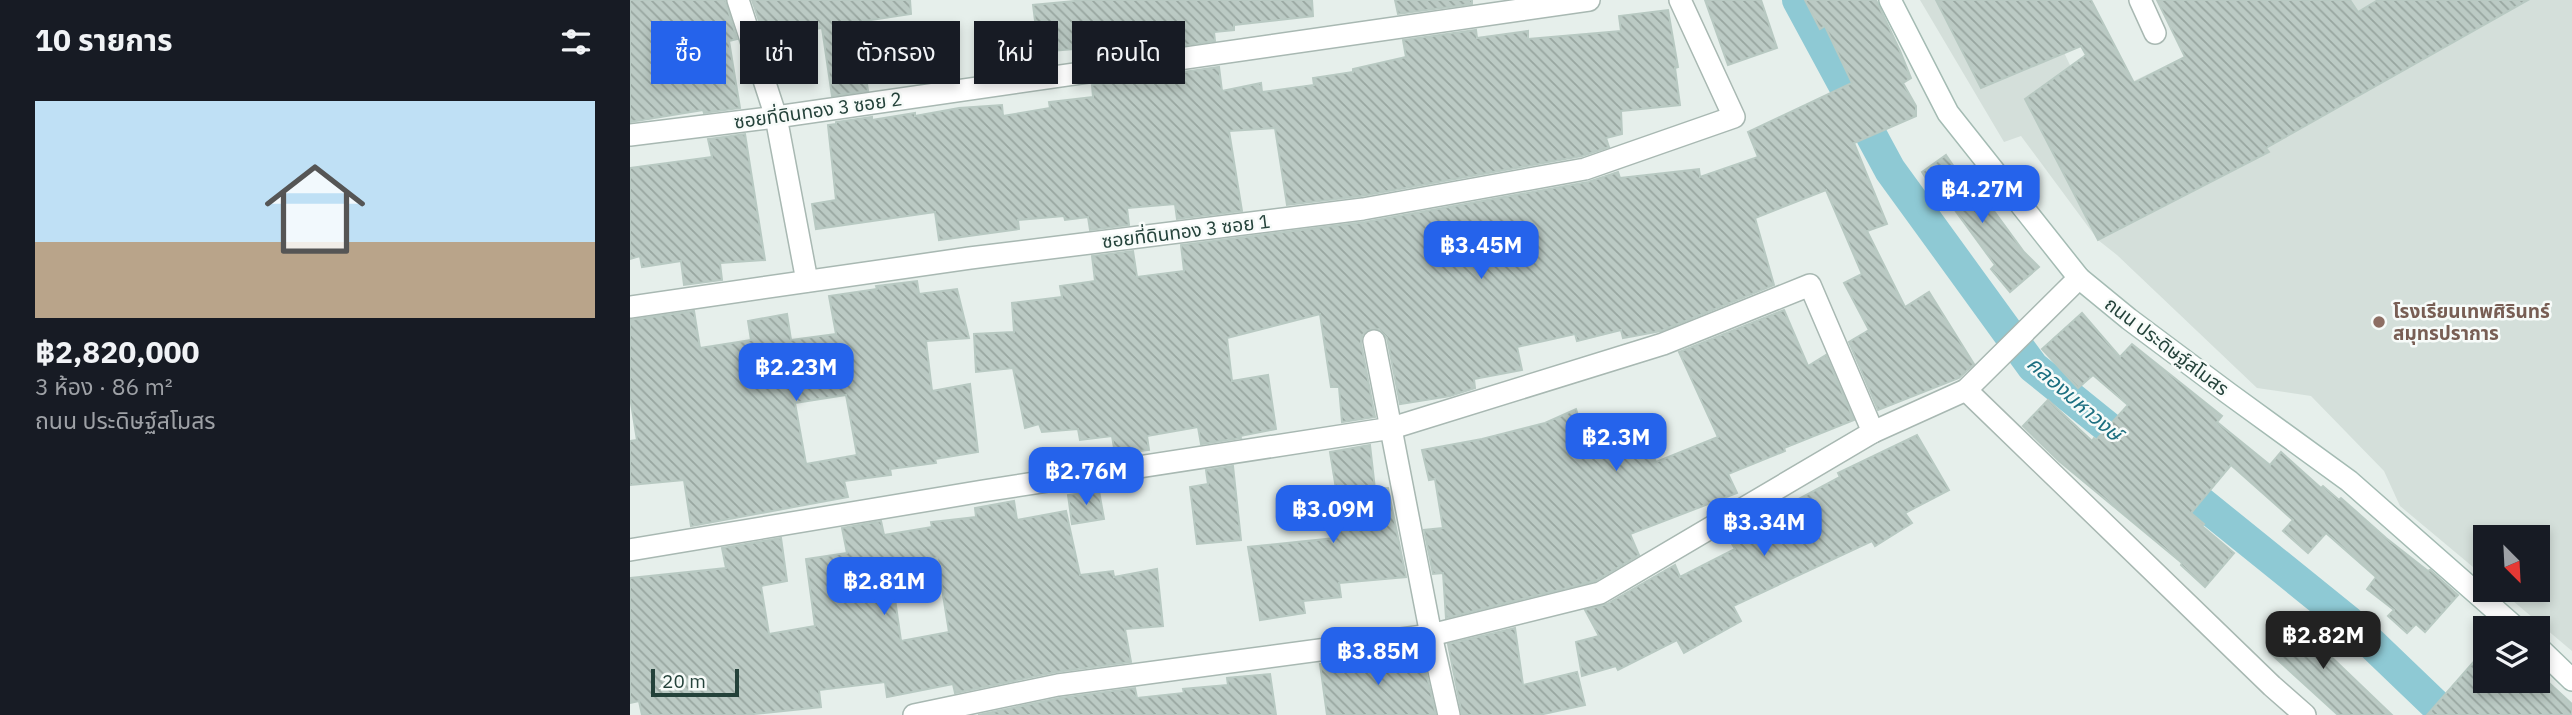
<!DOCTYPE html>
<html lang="th">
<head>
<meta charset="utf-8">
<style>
	:root { --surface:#171b24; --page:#242831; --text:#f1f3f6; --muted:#9ea1a6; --accent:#2563eb }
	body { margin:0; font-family:"IBM Plex Sans","Noto Sans Thai",sans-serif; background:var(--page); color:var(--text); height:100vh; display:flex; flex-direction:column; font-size:26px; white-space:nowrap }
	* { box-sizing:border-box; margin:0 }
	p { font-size:23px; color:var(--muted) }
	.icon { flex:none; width:38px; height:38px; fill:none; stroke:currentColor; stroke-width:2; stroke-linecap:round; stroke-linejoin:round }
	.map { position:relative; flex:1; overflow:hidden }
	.side { display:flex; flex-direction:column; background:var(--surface); width:630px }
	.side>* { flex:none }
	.top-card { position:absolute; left:21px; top:21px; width:665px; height:63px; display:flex; gap:14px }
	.needle { width:46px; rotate:156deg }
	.fabs { position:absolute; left:1843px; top:525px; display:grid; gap:14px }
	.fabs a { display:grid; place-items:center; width:77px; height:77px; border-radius:0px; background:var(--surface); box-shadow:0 4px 10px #0003; font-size:35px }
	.scale { position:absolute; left:21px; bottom:18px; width:88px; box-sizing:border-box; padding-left:7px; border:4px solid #24423a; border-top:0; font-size:19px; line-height:24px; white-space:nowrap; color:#24423a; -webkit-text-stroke:5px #f7fbf9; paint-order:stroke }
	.price { position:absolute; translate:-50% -60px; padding:0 16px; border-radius:14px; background:var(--accent); color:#fff; font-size:23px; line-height:46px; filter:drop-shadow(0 2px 4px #0008) }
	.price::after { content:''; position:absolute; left:50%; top:42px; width:21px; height:16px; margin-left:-10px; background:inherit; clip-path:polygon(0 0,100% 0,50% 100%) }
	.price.on { background:#222; color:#fff }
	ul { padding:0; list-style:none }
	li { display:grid; align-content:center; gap:14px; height:371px; padding:0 35px }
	li span { display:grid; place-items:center; height:217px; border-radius:0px; color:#555 }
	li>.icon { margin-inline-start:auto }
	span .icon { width:126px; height:126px; fill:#fffc; stroke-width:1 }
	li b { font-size:30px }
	h2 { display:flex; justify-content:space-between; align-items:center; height:84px; padding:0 35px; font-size:30px }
	.pill { padding:0 24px; border-radius:0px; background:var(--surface); box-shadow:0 4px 10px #0003; font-size:24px; line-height:63px }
	.pill.on { background:var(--accent); color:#fff }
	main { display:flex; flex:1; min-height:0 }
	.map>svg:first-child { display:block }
</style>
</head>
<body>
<main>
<section class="side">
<h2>10 รายการ<svg class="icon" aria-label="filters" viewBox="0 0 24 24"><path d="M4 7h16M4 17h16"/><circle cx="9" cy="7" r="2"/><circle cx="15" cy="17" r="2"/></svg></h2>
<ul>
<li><span style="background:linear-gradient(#bfe0f5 65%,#b9a48a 0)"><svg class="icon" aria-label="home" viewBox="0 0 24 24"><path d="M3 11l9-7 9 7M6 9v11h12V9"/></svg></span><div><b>฿2,820,000</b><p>3 ห้อง · 86 m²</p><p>ถนน ประดิษฐ์สโมสร</p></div></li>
</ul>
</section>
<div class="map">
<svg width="1942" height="715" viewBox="0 0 1942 715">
	<defs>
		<pattern id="building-back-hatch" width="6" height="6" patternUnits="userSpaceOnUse" patternTransform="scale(1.75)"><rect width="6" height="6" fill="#bbcac4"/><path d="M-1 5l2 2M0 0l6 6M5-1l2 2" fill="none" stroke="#98a6a0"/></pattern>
	</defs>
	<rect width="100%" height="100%" fill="#e6efeb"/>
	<polygon fill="#d4dfda" points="1290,0 1409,0 1458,103 1672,0 1942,0 1942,651 1870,590 1908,590 1908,537 1855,537 1855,577 1770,506 1754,471 1681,396 1627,388 1487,255 1468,240 1391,136 1374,142"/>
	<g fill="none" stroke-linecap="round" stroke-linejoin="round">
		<polyline stroke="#8ec9d4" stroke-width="32" points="1168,0 1260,170 1403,367 1719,622 1816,715"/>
	</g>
	<g fill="url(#building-back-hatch)" stroke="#b8c9c2" stroke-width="2" fill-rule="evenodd">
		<polygon points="0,0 95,0 107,39 99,41 110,108 74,113 73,110 0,122"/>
		<polygon points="122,0 280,0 281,14 228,22 238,91 202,96 192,28 134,36"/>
		<polygon points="455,0 682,0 683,16 604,25 604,30 584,32 585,41 459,59 457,48 409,52 403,5"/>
		<polygon points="765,0 842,0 842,4 768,14"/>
		<polygon points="1075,0 1131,0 1147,48 1098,65"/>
		<polygon points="1175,0 1246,0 1270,51 1281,78 1273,83 1286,106 1286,116 1224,143 1257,224 1237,231 1275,307 1299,292 1344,364 1329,378 1248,410 1219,342 1239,330 1214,283 1232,274 1196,190 1125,218 1144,285 1031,331 993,338 991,330 947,341 945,334 887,347 892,370 844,379 845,388 820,396 770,404 757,338 749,329 736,331 732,336 731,343 745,417 712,422 709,387 701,387 690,314 597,338 602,381 638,375 646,429 610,436 611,438 571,444 568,427 517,436 519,450 485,454 482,436 450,440 448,429 412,432 409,424 395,428 383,368 346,372 344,334 384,332 382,303 432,297 430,286 465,281 462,256 503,251 507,277 554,271 551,245 735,222 958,182 988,172 990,178 1069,169 1070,177 1128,157 1118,132 1222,83 1195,26 1190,29"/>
		<polygon points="1306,0 1461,0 1504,83 1555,57 1527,0 1720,0 1728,12 1748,0 1898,0 1636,148 1639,152 1468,240 1395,99 1456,55 1451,46 1351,88"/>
		<polygon points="1038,10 1048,67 1045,68 1050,105 991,111 992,134 976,138 979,147 952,156 731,196 657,205 645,128 599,131 612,211 547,219 545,204 497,208 499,225 460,230 458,217 435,220 434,216 388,220 389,229 309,240 305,212 186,229 182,204 206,200 198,125 206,124 206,122 242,117 242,120 285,113 285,116 329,108 372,105 373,116 420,108 419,102 463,97 462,85 589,67 592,91 631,83 632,92 684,85 683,78 723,72 723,69 776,57 773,40 846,30 847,38 898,31 898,39 991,31 989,16"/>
		<polygon points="115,134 135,260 90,263 92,280 54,285 51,261 12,267 10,256 0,259 0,168 82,157 78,139"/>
		<polygon points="1316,155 1352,208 1358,203 1394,252 1409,267 1380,292 1361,269 1365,265 1316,198 1311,202 1292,172"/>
		<path d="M287,281L289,294L327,289L339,338L296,341L302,391L340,384L348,452L305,459L306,463L260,469L261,475L214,481L218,497L61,526L54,480L0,485V441L7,440L0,397V320L64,311L70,348L121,340L118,321L157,314L161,340L206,334L199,296L247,289L246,286ZM216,395L227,455L176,464L165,403Z"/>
		<polygon points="1154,310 1178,366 1196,355 1224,420 1154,448 1155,451 1098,474 1107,493 1000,534 1009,555 965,581 816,618 813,573 803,574 794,530 813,528 805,479 799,480 792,450 852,439 915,423 946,409 956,440 1008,423 1026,462 1088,437 1049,352"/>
		<polygon points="1452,313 1490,357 1502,344 1592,416 1587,422 1640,465 1651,452 1691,488 1693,486 1709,500 1711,498 1756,538 1798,571 1800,570 1828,595 1795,632 1786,624 1777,633 1758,616 1764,610 1737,589 1746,577 1696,533 1678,553 1653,531 1663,520 1601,465 1561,513 1574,524 1572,526 1604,553 1575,587 1551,565 1552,563 1429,461 1393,426 1418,400 1462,441 1464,438 1466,440 1498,405 1463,375 1448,388 1412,349"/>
		<polygon points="1287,435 1319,490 1275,513 1282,523 1245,546 1242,541 1103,606 1111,621 1054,653 1047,640 988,670 986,666 952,676 946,642 969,636 955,610 977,604 1045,565 1050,577 1105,549 1096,534 1120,520 1123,527 1159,504 1210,477 1208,473"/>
		<polygon points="740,445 745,489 758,488 776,577 709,583 711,597 673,601 675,613 630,620 618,547 705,538 698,496 707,495 700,452"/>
		<polygon points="603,466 611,540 567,544 560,487 578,484 576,470"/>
		<polygon points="469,491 474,519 442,524 438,495"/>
		<path d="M384,501L387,520L436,511L450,575L483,571L484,577L527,569L533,626L495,629L501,662L426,672L325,693L323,684L257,697L255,682L189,690L191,707L114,715H12L9,701L0,703V578L96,568L92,548L151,538L157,581L131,586L139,634L185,626L176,559L217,553L212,528L251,521L254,535L302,527L301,522L346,517L345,508ZM307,558L319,632L271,641L260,564Z"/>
		<polygon points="1675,613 1702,639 1693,649 1762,715 1708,715 1639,652"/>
		<polygon points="885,628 893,685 947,672 955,705 909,715 832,715 818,644"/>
		<polygon points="1855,649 1855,681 1917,681 1942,704 1942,715 1797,715"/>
		<polygon points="791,651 806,715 697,715 690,664 723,659 723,663"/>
		<polygon points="640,674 646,715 348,715 430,698 505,688 507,698 554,693 553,689 598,685 597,678"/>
	</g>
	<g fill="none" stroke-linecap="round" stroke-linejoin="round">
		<g stroke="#a8b8b2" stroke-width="24">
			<g id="street">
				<polyline points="108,0 146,117 177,281"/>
				<polyline points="1510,0 1525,33"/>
				<polyline points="0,135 146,117 959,0"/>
				<polyline points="0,307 340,258 733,209 955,169 1104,117 1050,0"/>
				<polyline points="744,341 801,635 819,715"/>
				<polyline points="1336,390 1642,686 1675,715"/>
				<polyline points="0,550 353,491 762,428 1033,344 1180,285 1243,432"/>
				<polyline points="284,715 428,685 801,635 970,593 1243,432 1336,390 1449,278"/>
			</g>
		</g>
		<g stroke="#a4bbb3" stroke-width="24">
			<g id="secondary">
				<polyline points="1260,0 1318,113 1449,278 1499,319 1598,393 1719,481 1886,628"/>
				<polyline points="1908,647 1942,680"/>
			</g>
		</g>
		<use href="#street" stroke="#fff" stroke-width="21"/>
		<use href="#secondary" stroke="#fff" stroke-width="21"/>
	</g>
	<circle fill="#8d6e63" stroke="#f7fbf9" stroke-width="2.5" cx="1749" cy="322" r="7"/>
	<g text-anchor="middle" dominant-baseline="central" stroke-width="5" stroke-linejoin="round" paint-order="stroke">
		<g font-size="19" fill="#24423a" stroke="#f7fbf9">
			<text transform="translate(188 110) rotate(-8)">ซอยที่ดินทอง 3 ซอย 2</text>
			<text transform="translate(556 231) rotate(-7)">ซอยที่ดินทอง 3 ซอย 1</text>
			<text transform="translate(1537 346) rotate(37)">ถนน ประดิษฐ์สโมสร</text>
		</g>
		<g font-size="19" font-weight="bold" fill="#785e54" stroke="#f7fbf9" text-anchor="start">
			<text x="1763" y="311">โรงเรียนเทพศิรินทร์<tspan x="1763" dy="22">สมุทรปราการ</tspan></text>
		</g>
		<g font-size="21" font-style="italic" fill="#1c6f80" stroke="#f7fbf9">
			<text transform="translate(1445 398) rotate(41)">คลองมหาวงษ์</text>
		</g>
	</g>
</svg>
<div class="fabs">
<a><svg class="needle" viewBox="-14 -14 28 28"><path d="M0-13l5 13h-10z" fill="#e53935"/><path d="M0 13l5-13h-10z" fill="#9ea1a6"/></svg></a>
<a><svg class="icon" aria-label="layers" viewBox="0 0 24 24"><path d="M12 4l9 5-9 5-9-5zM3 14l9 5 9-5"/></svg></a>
</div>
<div class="scale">20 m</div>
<b class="price" style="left:1352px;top:225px">฿4.27M</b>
<b class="price" style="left:851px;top:281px">฿3.45M</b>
<b class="price" style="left:166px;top:403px">฿2.23M</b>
<b class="price" style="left:986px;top:473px">฿2.3M</b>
<b class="price" style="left:456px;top:507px">฿2.76M</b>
<b class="price" style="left:703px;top:545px">฿3.09M</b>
<b class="price" style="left:1134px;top:558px">฿3.34M</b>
<b class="price" style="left:254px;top:617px">฿2.81M</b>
<b class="price on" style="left:1693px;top:671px">฿2.82M</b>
<b class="price" style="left:748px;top:687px">฿3.85M</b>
<div class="top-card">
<a class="pill on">ซื้อ</a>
<a class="pill">เช่า</a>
<a class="pill">ตัวกรอง</a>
<a class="pill">ใหม่</a>
<a class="pill">คอนโด</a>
</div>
</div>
</main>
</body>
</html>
